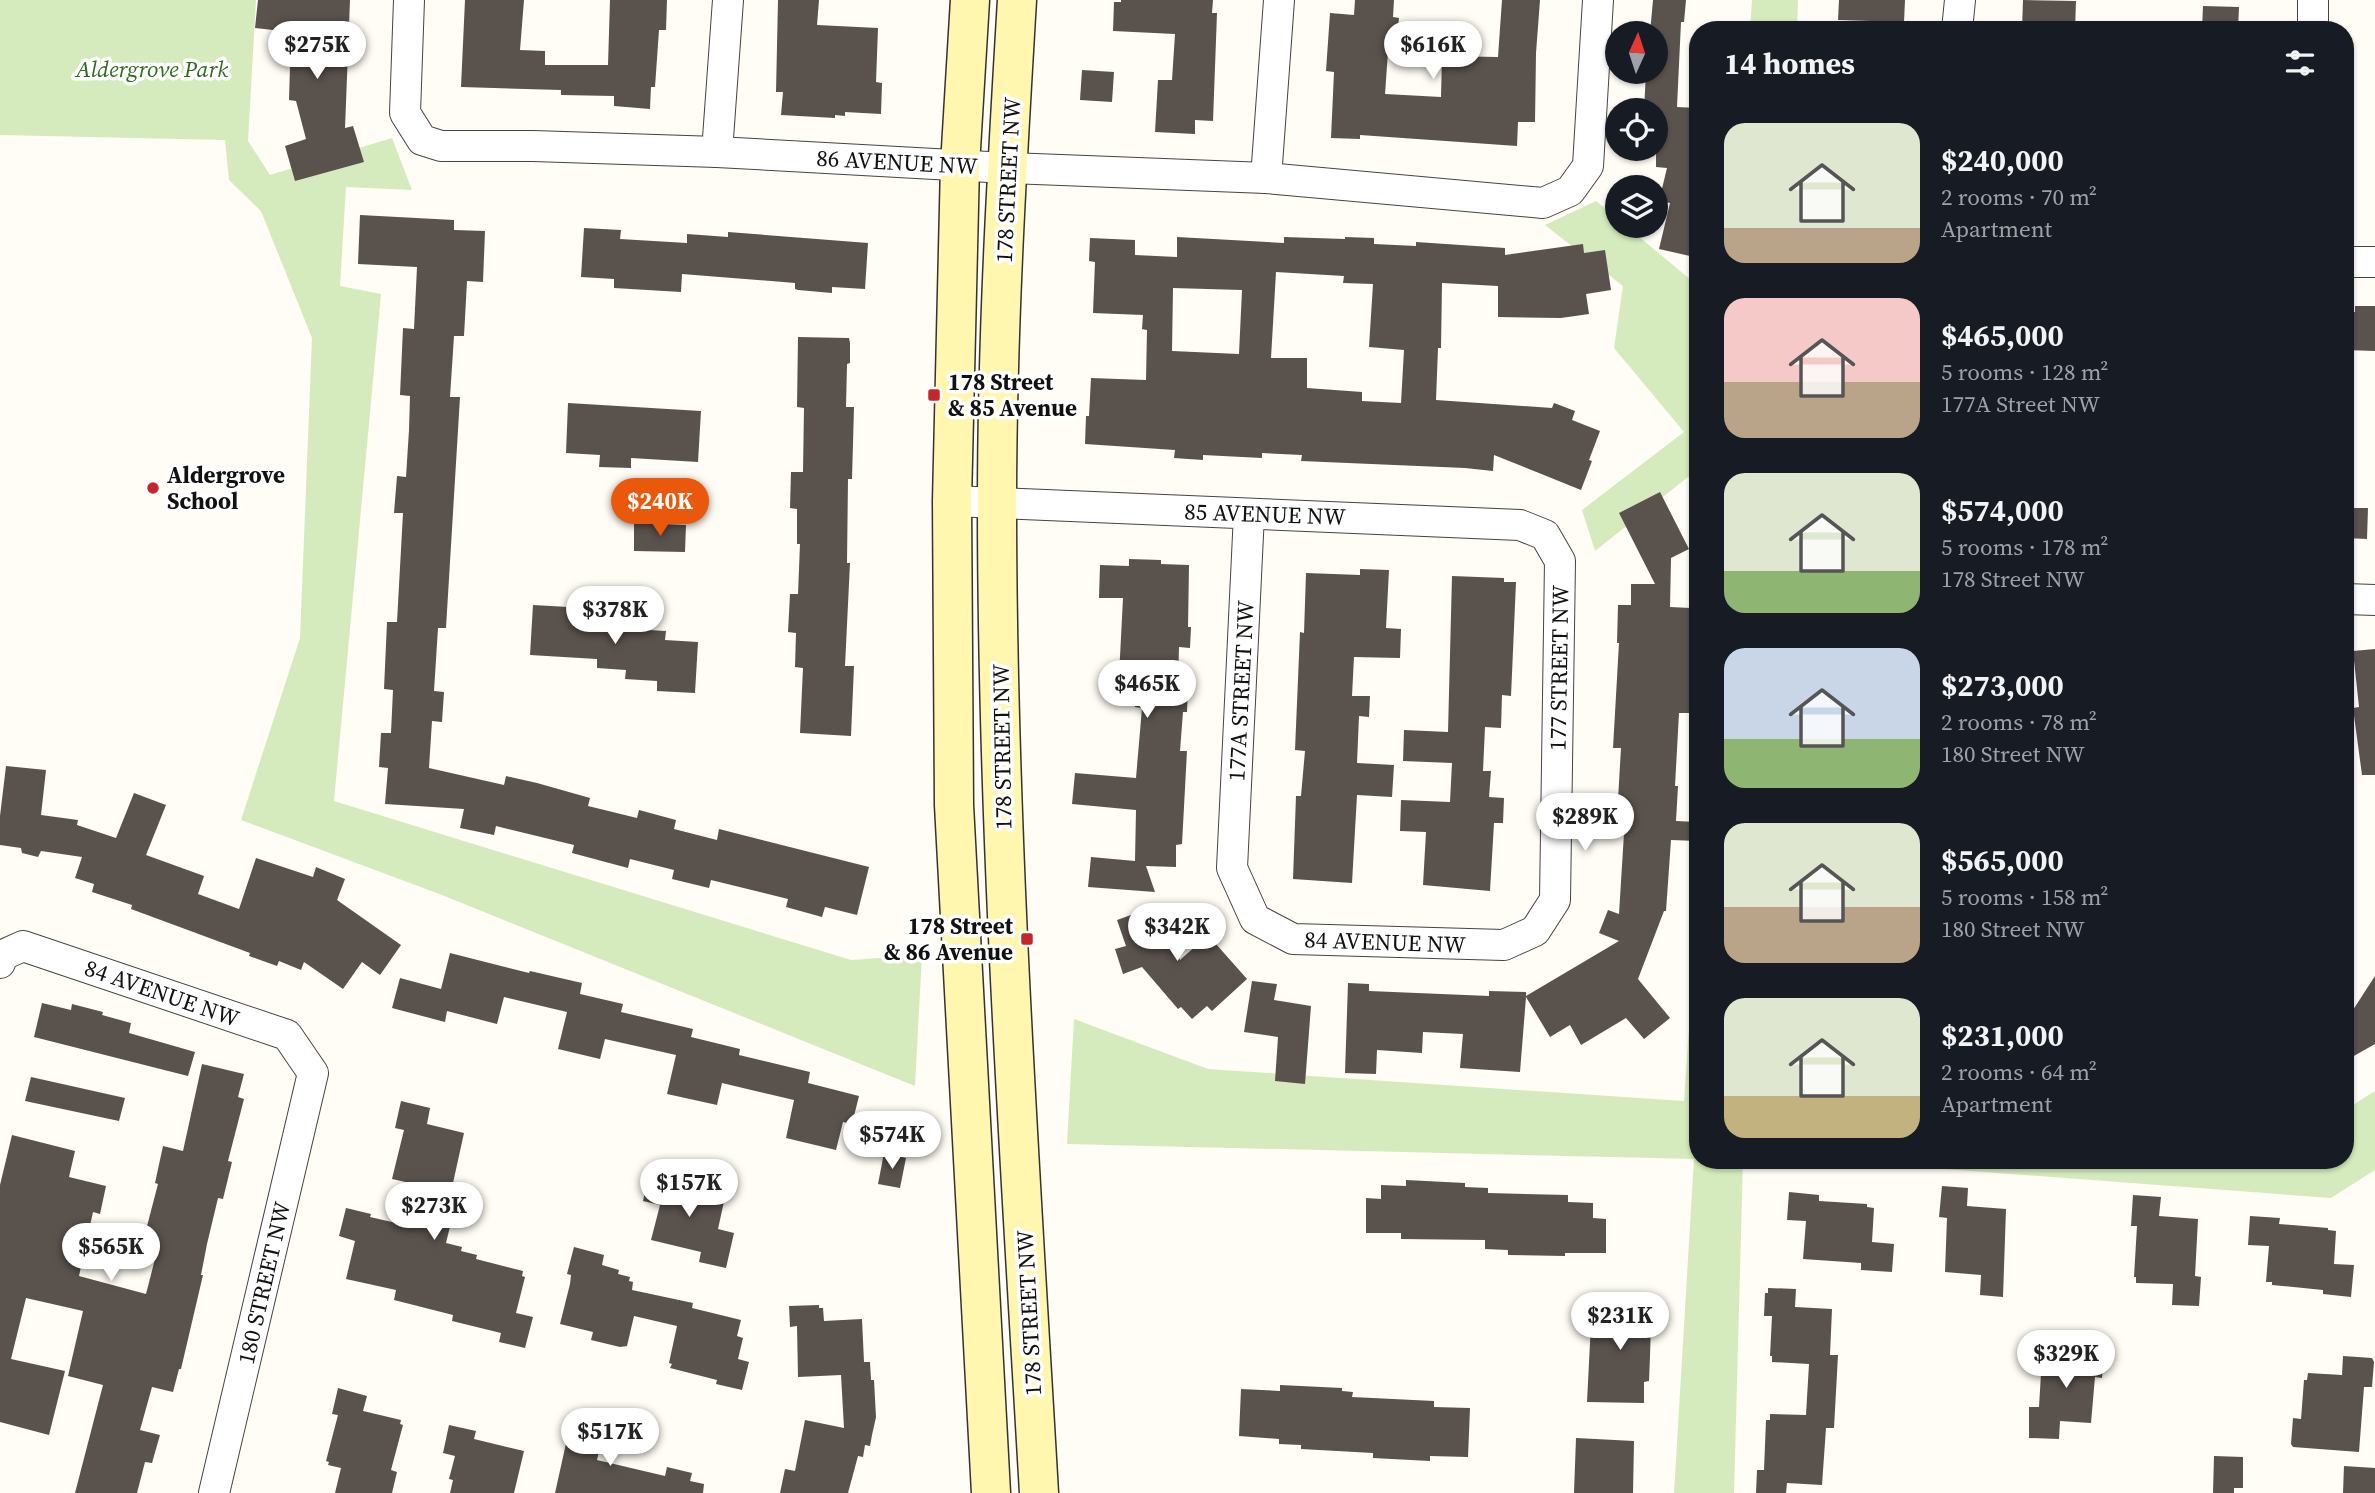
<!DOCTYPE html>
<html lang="en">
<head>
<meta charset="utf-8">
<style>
	:root { --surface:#171b24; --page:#242831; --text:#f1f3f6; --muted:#9ea1a6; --accent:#ea580c }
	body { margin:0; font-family:"Source Serif 4",serif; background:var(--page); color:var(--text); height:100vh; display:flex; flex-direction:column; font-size:26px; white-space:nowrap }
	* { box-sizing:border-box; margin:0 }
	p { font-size:23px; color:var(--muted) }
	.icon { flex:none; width:38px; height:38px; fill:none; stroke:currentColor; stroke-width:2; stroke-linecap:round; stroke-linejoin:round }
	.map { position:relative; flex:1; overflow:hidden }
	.details { position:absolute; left:1689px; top:21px; width:665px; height:1148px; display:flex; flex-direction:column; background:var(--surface); border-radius:28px; box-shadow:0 2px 5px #0004 }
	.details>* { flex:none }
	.needle { width:46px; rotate:3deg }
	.buttons { position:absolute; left:1605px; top:21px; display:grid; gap:14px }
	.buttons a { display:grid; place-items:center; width:63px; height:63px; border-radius:50%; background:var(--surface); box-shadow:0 2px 5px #0004; font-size:35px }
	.price { position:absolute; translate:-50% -60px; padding:0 16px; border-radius:24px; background:#fff; color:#222; font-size:23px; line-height:46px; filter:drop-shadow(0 2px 4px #0008) }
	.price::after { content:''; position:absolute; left:50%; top:42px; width:21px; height:16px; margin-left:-10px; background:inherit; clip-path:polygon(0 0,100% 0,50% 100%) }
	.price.on { background:var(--accent); color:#fff }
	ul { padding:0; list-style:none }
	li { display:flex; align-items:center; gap:21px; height:175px; padding:0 35px }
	li span { display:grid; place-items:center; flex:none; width:196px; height:140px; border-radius:21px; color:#555 }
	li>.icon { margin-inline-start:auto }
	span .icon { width:84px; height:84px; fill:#fffc; stroke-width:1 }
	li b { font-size:30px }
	h2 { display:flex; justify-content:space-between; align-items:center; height:84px; padding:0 35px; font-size:30px }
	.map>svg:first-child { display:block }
</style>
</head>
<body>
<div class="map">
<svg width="2375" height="1493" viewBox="0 0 2375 1493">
	<rect width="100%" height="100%" fill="#fffdf5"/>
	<g fill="#d5ebbd">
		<polygon points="0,0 256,0 248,141 270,175 392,138 412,190 346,187 340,286 381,294 334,801 851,960 922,955 915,1086 442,895 241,820 300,638 312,338 261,211 229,180 225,140 0,135"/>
		<polygon points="1752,0 1798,0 1797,30 1750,30"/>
		<polygon points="1596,201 1617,218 1617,226 1626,226 1697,285 1697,478 1688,477 1595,551 1582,510 1684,432 1614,348 1623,286 1545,225"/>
		<polygon points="1697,913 1698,1160 1743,1160 1734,1493 1674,1493 1694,1159 1067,1144 1074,1019 1208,1069 1684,1101"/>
		<polygon points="2375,1091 2375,1170 2331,1198 1824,1160 2345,1160 2345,1110"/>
	</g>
	<g fill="#5a524d" fill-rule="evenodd">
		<polygon points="258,0 350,0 345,128 353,126 364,162 295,181 285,146 306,139 296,101 289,100 291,32 255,28"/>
		<polygon points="465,0 524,0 520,50 545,51 545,65 608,65 610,0 667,0 666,30 659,30 655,87 651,87 650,109 614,106 614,96 561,95 561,90 461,87"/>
		<polygon points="778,0 819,0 817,25 878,28 876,82 882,83 881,114 845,112 845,116 835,115 835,118 781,115 783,92 776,92"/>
		<polygon points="1121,0 1213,0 1212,13 1217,13 1213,121 1195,120 1195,134 1155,132 1158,80 1172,80 1175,34 1113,31 1114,2 1121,2"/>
		<polygon points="1355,0 1394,0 1393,17 1399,18 1397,39 1389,38 1385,94 1441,97 1442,56 1498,57 1502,0 1540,0 1536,53 1535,122 1518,122 1517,146 1360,135 1360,139 1331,138 1334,72 1326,71 1330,13 1354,15"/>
		<polygon points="1653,0 1686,0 1684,22 1681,22 1677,107 1698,108 1698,224 1690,256 1659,249 1670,203 1659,201 1667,168 1656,167 1656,110 1644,110 1646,72 1656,72 1656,33 1650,33"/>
		<polygon points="1839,0 1905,0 1904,22 1838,20"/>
		<polygon points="2023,0 2076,1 2075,30 2022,30"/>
		<polygon points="2203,6 2239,7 2238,30 2202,30"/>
		<polygon points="1082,70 1114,72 1112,102 1080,100"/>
		<polygon points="360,215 454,220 454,230 485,231 483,282 467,281 464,336 454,336 450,397 460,397 446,628 438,628 434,691 444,692 442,722 432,721 429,768 504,785 506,776 537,783 590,798 588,806 637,818 639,810 676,820 674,829 717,840 719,829 869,867 857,915 825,907 822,917 786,907 788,899 711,880 709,888 672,879 674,870 630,859 628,868 572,853 574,845 496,826 494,835 460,828 464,809 385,804 388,768 379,767 381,733 391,733 393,690 384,689 387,622 397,622 403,513 394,513 397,476 406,477 409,430 410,396 400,395 403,328 414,329 417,267 358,264"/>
		<polygon points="584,228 621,230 620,239 687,243 687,234 728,237 728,232 868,243 865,289 832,287 832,293 798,290 795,289 795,283 682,274 681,292 614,288 614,279 581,277"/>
		<path d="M1177,237L1284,243V237L1345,239V237L1374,238V244L1416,246V242L1505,248V255L1583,244L1584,253L1605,250L1611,290L1586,294L1589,314L1561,318L1498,317V286L1442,283L1441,348H1438L1436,400L1552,408L1554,403L1575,411L1572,420L1600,431L1589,460L1592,461L1581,490L1494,455L1493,471L1465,468L1301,461L1302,455L1262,453V458L1203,455V460L1174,458L1175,450L1085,444L1086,416H1089L1091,378L1146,380L1147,330L1142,329L1143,315L1093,313L1095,262L1089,261L1090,238L1135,240V255L1177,257ZM1276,272L1344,276L1343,283L1373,284L1369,347L1404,350L1401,403L1362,401V392L1307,388V358H1271ZM1173,288L1242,290L1239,354L1172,351Z"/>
		<polygon points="2355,306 2375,306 2375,351 2345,350 2345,312 2355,312"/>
		<polygon points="798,337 849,338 850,343 850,363 847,364 846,407 854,407 852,479 848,479 847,563 850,563 845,666 854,666 851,736 800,733 803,668 795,667 796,633 788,632 790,594 798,594 800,544 797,544 797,509 790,508 791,472 803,472 804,408 797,407"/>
		<polygon points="568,403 701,411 698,462 631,458 631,468 599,467 600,455 566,453"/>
		<polygon points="1660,492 1689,549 1671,558 1670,607 1691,608 1689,682 1698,683 1698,713 1679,713 1675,786 1678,786 1676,821 1698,822 1698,841 1671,840 1666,911 1664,911 1638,979 1670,1018 1644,1039 1626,1018 1581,1045 1570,1025 1550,1037 1526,997 1520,1072 1460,1068 1463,1034 1423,1032 1422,1053 1377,1050 1376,1074 1345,1073 1348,983 1369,984 1369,991 1489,996 1489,991 1526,992 1526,996 1619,941 1599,933 1608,910 1619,914 1625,817 1617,817 1621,748 1613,748 1619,643 1617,643 1618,605 1631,605 1631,584 1655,584 1619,513"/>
		<polygon points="2345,508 2368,508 2367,539 2345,538"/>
		<polygon points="634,523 686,525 685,552 634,551"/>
		<polygon points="1129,559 1161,560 1161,564 1189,565 1188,627 1191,627 1190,648 1179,647 1178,686 1188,686 1187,712 1183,712 1180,751 1187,751 1182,844 1176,845 1176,867 1146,866 1155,892 1088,887 1091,857 1135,861 1136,810 1072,804 1075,773 1136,778 1142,708 1135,707 1137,677 1119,676 1123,598 1099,598 1100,565 1129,566"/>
		<polygon points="1360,569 1389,570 1386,628 1401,629 1400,658 1354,657 1352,696 1370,696 1369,717 1359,716 1357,763 1394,765 1392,797 1357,795 1352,883 1293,879 1296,796 1301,796 1305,751 1295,750 1300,632 1304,633 1306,573 1360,575"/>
		<polygon points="1452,576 1504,578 1504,582 1516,582 1511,696 1502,695 1501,728 1485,727 1483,771 1491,771 1489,797 1504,798 1503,823 1494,823 1490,891 1423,885 1426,832 1400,831 1401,800 1450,802 1452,763 1403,761 1404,730 1448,732"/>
		<polygon points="533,605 604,609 603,617 631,619 630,629 666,631 665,640 698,642 695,693 657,691 657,681 625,679 626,670 597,668 597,659 530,655"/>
		<polygon points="2375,649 2375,775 2362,775 2353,708 2359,707 2353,651"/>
		<polygon points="6,766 46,770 41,815 78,820 77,825 116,838 134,793 166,805 146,855 204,876 198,894 239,909 256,858 313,877 316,867 345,879 337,900 401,945 380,975 362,962 343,989 304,962 301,970 279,961 277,966 249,956 250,953 131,909 132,905 92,892 94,884 75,878 82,857 41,851 38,857 22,853 21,848 0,845 0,816"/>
		<polygon points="1159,905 1180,960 1208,935 1247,979 1212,1011 1207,1006 1192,1019 1181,1007 1178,1009 1142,967 1123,974 1115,949 1126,946 1117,920"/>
		<polygon points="450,953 529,973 530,971 582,983 580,994 623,1004 621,1012 693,1029 691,1037 740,1049 739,1055 810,1072 808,1083 859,1096 852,1124 843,1122 836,1150 786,1138 794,1100 722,1083 717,1105 667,1094 676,1055 605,1039 600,1059 558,1049 567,1012 504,997 497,1024 447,1011 445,1022 392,1008 400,978 441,989"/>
		<polygon points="2375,976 2375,1044 2345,1061 2345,1016 2351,1013"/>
		<polygon points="1252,981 1277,984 1274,1000 1311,1006 1305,1084 1275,1081 1278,1037 1244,1032"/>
		<polygon points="42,1003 71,1010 72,1004 103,1012 102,1015 131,1023 129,1033 195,1052 188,1076 34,1037"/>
		<polygon points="202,1064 244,1074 238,1097 244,1099 228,1161 232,1162 223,1199 218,1198 207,1244 201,1275 203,1275 181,1369 179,1369 173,1392 152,1387 140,1430 160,1435 152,1463 145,1462 137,1493 75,1493 103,1385 68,1376 83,1311 26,1298 11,1359 65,1371 49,1435 0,1422 0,1185 12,1135 75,1151 69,1177 106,1186 100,1214 93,1212 79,1276 146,1294 156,1255 131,1249 136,1228 146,1230 158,1184 155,1183 163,1146 183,1151"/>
		<polygon points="31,1077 125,1098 119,1121 25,1101"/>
		<polygon points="401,1101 430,1108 427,1124 464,1133 453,1183 460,1185 446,1243 462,1247 461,1251 477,1255 476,1259 523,1271 522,1276 525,1277 516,1313 533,1317 525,1348 499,1342 501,1333 452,1321 453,1315 394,1300 396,1290 346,1279 355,1241 339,1236 346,1208 371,1214 370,1217 418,1228 428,1187 392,1179 404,1130 395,1128"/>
		<polygon points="884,1153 906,1158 900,1188 878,1184"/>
		<polygon points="650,1170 676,1176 674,1185 725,1197 718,1229 734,1233 726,1268 699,1262 701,1252 651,1240 660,1205 643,1201"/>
		<polygon points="1406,1180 1465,1183 1465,1187 1488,1188 1488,1193 1568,1195 1568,1202 1593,1203 1593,1218 1606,1219 1606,1253 1565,1253 1565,1256 1508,1255 1508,1250 1485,1249 1485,1240 1401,1239 1401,1233 1366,1233 1366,1198 1381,1199 1381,1185 1406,1186"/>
		<polygon points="1942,1186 1968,1188 1967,1206 2006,1209 2003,1297 1980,1295 1981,1275 1945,1272 1947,1218 1939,1217"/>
		<polygon points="1789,1192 1819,1195 1819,1201 1867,1204 1867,1207 1874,1208 1872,1242 1894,1244 1892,1272 1861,1270 1861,1263 1803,1259 1806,1221 1787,1220"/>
		<polygon points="2133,1195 2161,1197 2159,1216 2198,1219 2195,1276 2201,1277 2199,1306 2172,1305 2173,1284 2136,1283 2136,1277 2134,1277 2137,1226 2131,1226"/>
		<polygon points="2250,1216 2280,1218 2279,1224 2328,1228 2328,1230 2336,1231 2334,1264 2354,1265 2351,1297 2323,1294 2323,1290 2272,1285 2272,1282 2266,1282 2269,1246 2248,1245"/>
		<polygon points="574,1247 604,1255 602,1265 619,1270 618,1274 630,1277 629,1281 633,1282 632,1290 693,1303 692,1308 741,1320 737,1336 743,1338 738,1359 749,1362 742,1390 716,1384 717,1380 670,1368 672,1364 669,1363 677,1326 634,1316 627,1346 620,1347 591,1340 593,1332 560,1324 570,1284 571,1275 567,1274"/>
		<polygon points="1768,1288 1796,1289 1795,1307 1832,1309 1830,1355 1838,1355 1834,1428 1826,1428 1822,1485 1787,1483 1786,1493 1756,1493 1757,1470 1764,1470 1766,1420 1770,1420 1770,1414 1806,1415 1809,1364 1772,1362 1772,1356 1770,1356 1772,1316 1764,1316 1765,1293 1768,1293"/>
		<polygon points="1598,1298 1647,1300 1648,1323 1651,1323 1650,1356 1649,1381 1644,1382 1644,1403 1587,1402 1591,1323 1598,1323"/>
		<polygon points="819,1305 819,1308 823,1308 824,1321 862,1319 864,1362 870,1362 871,1380 874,1380 876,1417 872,1435 870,1446 865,1445 863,1457 858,1456 848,1493 780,1493 785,1469 795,1471 805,1420 844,1428 841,1375 798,1377 797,1326 790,1327 789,1306"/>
		<polygon points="2073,1344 2100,1345 2100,1351 2104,1351 2102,1378 2095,1377 2091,1423 2060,1421 2059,1439 2029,1438 2029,1407 2039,1407 2042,1357 2046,1358 2046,1352 2073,1353"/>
		<polygon points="2343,1356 2372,1358 2374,1362 2372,1387 2364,1387 2359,1452 2293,1447 2291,1444 2293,1418 2301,1419 2304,1380 2307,1380 2308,1373 2342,1375"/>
		<polygon points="1280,1385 1342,1388 1342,1391 1353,1392 1352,1397 1434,1401 1434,1407 1470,1408 1468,1457 1430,1456 1430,1461 1373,1458 1373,1453 1301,1449 1301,1445 1279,1444 1279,1439 1239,1436 1241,1389 1280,1391"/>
		<polygon points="338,1388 367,1396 363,1411 401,1420 400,1424 403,1425 391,1470 397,1472 392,1493 335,1493 341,1468 328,1465 329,1462 326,1461 338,1415 332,1414"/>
		<polygon points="573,1412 603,1419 599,1437 602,1438 597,1460 665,1476 667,1467 692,1473 690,1481 704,1484 703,1493 555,1493"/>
		<polygon points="449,1425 476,1431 474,1439 524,1451 514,1493 450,1493 453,1480 449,1479 455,1456 443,1453"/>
		<polygon points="1576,1438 1634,1441 1633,1493 1574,1493"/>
		<polygon points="2214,1456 2243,1457 2243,1488 2234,1488 2234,1493 2213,1493"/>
		<polygon points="2344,1466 2375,1468 2375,1493 2343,1493"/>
	</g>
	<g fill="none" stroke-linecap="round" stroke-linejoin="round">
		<g stroke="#444" stroke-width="32">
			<g id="street">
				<polyline points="409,0 405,113 422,140 441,146 533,146 717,152 1007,168 1266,178 1543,203 1570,191 1588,166 1598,0"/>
				<polyline points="1957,30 1960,0"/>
				<polyline points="2313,30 2313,0"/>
				<polyline points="717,152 728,0"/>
				<polyline points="1266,178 1279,0"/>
				<polyline points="2345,262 2375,262"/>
				<polyline points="952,501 1520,525 1545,535 1560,561 1555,900 1535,931 1504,945 1293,939 1255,919 1232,868 1249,514"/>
				<polyline points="2345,599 2375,600"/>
				<polyline points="0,963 3,955 23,946 287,1035 313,1073 214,1493"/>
			</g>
		</g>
		<g stroke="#333" stroke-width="41">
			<g id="secondary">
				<polyline points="970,0 960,165 952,501 954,805 991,1493"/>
				<path d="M1017,0C1007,167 997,335 997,503C997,833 1020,1163 1039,1493"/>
			</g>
		</g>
		<use href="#street" stroke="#fff" stroke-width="30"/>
		<use href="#secondary" stroke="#fff6b0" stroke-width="38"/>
	</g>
	<g fill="#c4262e" stroke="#fff" stroke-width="2.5">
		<rect x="927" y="388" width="14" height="14" rx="3.5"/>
		<circle cx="153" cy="488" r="7"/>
		<rect x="1020" y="932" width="14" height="14" rx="3.5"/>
	</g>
	<g text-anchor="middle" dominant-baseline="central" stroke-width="7" stroke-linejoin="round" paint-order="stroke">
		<g font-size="23" font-style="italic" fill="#2f6b1f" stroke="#fff">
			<text x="152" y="69">Aldergrove Park</text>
		</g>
		<g font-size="23" fill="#111" stroke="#fff">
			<text transform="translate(897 162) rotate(3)">86 AVENUE NW</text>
			<text transform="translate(1008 180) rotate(-87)">178 STREET NW</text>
			<text transform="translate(1265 514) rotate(2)">85 AVENUE NW</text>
			<text transform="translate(1559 668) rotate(-89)">177 STREET NW</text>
			<text transform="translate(1241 691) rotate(-87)">177A STREET NW</text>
			<text transform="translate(1002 747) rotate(-91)">178 STREET NW</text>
			<text transform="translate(1385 942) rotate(2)">84 AVENUE NW</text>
			<text transform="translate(162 993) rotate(19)">84 AVENUE NW</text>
			<text transform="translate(264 1283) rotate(-77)">180 STREET NW</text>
			<text transform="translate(1029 1313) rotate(-93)">178 STREET NW</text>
		</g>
		<g font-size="23" font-weight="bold" fill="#111" stroke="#fff" text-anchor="start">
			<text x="948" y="382">178 Street<tspan x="948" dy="26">&amp; 85 Avenue</tspan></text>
			<text x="167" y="475">Aldergrove<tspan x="167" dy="26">School</tspan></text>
			<text x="1013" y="926" text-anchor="end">178 Street<tspan x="1013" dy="26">&amp; 86 Avenue</tspan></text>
		</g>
	</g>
</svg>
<div class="buttons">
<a><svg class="needle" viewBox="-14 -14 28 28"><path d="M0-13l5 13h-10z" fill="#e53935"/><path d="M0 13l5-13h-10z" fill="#9ea1a6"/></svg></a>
<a><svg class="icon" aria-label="locate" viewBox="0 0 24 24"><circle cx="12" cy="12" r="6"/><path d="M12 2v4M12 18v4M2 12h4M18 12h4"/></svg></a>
<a><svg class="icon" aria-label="layers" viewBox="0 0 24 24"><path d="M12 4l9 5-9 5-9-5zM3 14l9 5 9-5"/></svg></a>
</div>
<b class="price" style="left:317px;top:81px">$275K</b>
<b class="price" style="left:1433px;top:81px">$616K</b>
<b class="price on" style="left:660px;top:538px">$240K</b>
<b class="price" style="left:615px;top:646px">$378K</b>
<b class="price" style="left:1147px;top:720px">$465K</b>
<b class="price" style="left:1585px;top:853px">$289K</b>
<b class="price" style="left:1177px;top:963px">$342K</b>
<b class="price" style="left:892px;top:1171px">$574K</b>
<b class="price" style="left:689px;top:1219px">$157K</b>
<b class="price" style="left:434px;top:1242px">$273K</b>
<b class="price" style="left:111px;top:1283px">$565K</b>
<b class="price" style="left:1620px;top:1352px">$231K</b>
<b class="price" style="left:2066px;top:1390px">$329K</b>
<b class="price" style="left:610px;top:1468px">$517K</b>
<section class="details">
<h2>14 homes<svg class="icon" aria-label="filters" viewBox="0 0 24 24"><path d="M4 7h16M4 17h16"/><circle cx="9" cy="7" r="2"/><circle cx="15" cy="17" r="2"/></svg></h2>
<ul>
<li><span style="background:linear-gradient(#dfe7d0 75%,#b9a48a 0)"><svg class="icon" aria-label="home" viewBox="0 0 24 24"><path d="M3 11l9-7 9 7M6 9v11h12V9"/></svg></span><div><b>$240,000</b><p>2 rooms · 70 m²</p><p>Apartment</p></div></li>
<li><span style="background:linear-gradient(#f6c9c9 60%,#b9a48a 0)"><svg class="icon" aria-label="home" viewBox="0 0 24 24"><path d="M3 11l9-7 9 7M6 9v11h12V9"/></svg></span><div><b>$465,000</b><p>5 rooms · 128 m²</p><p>177A Street NW</p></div></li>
<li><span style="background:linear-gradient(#dfe7d0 70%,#8fb573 0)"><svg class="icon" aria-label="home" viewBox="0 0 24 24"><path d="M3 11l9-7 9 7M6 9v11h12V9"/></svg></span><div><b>$574,000</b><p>5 rooms · 178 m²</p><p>178 Street NW</p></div></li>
<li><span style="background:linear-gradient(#c9d6e8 65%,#8fb573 0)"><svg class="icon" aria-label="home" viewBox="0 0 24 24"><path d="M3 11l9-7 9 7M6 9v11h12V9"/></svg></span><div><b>$273,000</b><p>2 rooms · 78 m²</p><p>180 Street NW</p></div></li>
<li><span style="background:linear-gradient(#dfe7d0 60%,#b9a48a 0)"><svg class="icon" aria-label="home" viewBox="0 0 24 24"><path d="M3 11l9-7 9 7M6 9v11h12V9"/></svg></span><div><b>$565,000</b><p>5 rooms · 158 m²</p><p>180 Street NW</p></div></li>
<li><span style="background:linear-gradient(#dfe7d0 70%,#c2b280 0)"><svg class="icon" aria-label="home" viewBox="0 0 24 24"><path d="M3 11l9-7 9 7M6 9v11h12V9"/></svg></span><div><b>$231,000</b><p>2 rooms · 64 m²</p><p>Apartment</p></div></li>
</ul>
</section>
</div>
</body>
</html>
